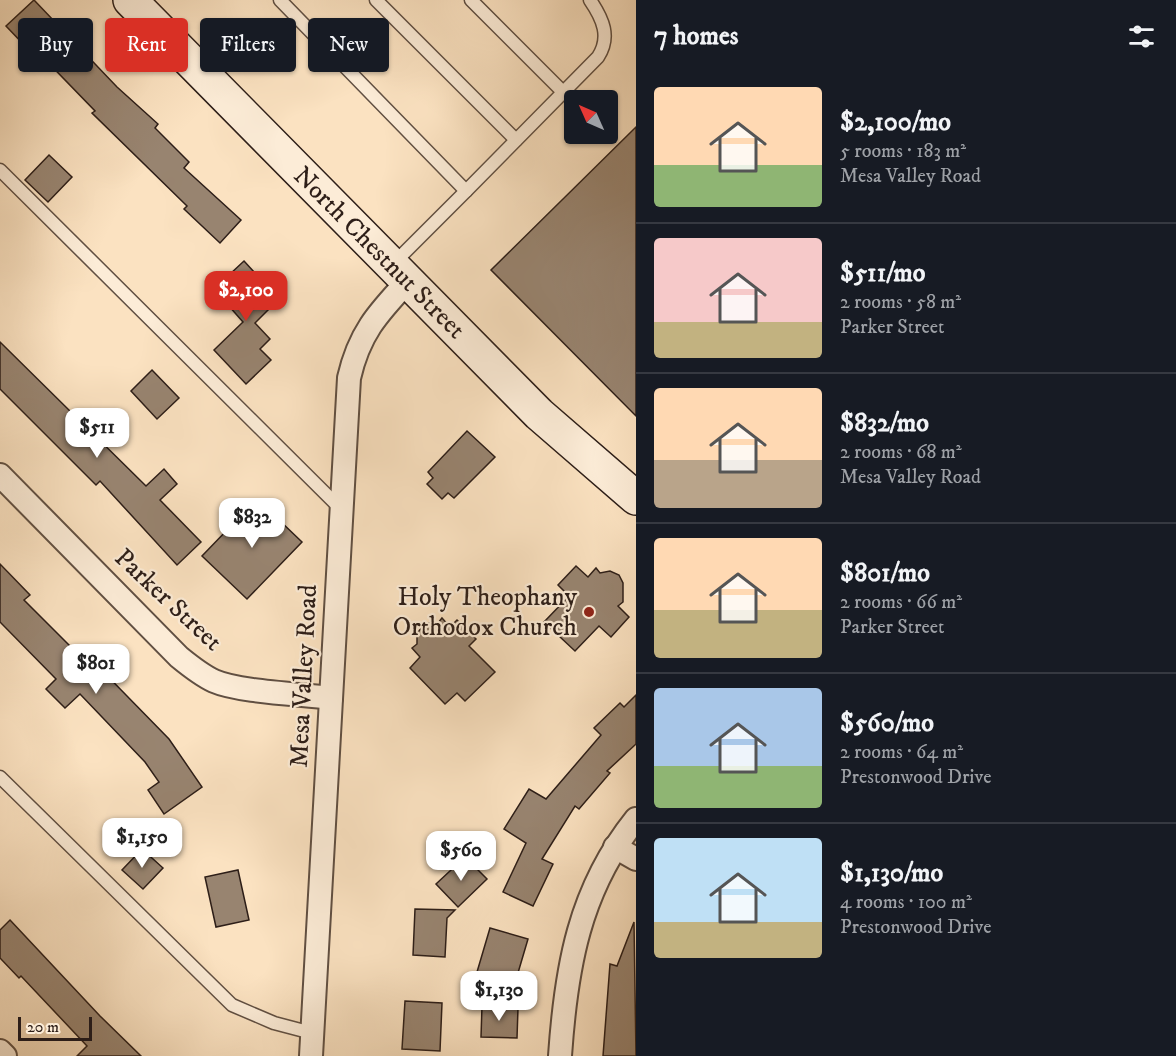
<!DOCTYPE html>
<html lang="en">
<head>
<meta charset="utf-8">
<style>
	:root { --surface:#171b24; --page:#20242c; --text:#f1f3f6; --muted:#9ea1a6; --line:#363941; --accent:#d93025 }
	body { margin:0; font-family:"IM FELL DW Pica",serif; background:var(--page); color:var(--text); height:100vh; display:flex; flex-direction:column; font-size:22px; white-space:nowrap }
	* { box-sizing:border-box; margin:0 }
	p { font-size:20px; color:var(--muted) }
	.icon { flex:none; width:33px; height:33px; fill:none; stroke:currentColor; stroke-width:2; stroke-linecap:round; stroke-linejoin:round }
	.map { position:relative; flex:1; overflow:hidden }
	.details { display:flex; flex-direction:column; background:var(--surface); width:540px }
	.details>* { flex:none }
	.guide { position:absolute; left:18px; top:18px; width:528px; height:54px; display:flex; gap:12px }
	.needle { width:39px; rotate:315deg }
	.fabs { position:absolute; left:564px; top:90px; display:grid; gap:12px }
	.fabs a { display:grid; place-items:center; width:54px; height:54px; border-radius:6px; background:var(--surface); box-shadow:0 2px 4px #0004; font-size:30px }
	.scale { position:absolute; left:18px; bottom:15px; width:74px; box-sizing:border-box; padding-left:6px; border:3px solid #2d1e18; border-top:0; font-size:16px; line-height:21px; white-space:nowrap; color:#2d1e18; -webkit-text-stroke:4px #fcecd7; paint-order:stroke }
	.price { position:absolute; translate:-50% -51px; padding:0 14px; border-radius:12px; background:#fff; color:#222; font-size:20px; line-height:39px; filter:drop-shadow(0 2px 3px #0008) }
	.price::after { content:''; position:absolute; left:50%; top:36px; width:18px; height:14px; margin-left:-9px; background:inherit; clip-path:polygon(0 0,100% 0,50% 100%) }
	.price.current { background:var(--accent); color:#fff }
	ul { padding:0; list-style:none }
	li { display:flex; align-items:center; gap:18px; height:150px; padding:0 18px }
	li+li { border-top:2px solid var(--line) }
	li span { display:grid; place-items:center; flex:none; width:168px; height:120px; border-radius:6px; color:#555 }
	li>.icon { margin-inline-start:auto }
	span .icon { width:72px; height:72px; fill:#fffc; stroke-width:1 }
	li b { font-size:26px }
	h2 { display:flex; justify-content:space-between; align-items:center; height:72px; padding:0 18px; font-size:26px }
	.pill { padding:0 21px; border-radius:6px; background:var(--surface); box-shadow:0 2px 4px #0004; font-size:21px; line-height:54px }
	.pill.current { background:var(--accent); color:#fff }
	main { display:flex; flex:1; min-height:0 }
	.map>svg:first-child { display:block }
</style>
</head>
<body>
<main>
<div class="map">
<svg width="636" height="1056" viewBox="0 0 636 1056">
	<rect width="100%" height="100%" fill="#fbe2c1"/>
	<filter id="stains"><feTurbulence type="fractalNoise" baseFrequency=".00333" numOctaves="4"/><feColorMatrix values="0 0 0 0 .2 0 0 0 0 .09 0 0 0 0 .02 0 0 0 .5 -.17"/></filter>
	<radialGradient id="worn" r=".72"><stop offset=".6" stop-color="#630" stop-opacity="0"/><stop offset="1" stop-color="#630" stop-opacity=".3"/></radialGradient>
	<g fill="#988470" stroke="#2d1e18" stroke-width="1.5">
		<polygon points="34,0 117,87 158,124 155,128 189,162 184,168 241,220 220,243 184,209 187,206 92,113 95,111 31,45 28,49 6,26"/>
		<polygon points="636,127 636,416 491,270"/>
		<polygon points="49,155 72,177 48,202 25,180"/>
		<polygon points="244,261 279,299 255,323 270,339 260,349 271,360 246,384 214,350 243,322 214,289"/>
		<polygon points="0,342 146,486 164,469 177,484 160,500 201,542 177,565 100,481 96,485 0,389"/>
		<polygon points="152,370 179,398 157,419 131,391"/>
		<polygon points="467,431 495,457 454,498 448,493 442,499 427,484 433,478 428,472"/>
		<polygon points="257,499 302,542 247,599 202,556"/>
		<polygon points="0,564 30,595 24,600 80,656 84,652 169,739 202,787 164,814 148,790 159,782 145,762 80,694 65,708 46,689 56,679 0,622"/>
		<polygon points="576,566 588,577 596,568 600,573 610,571 619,575 623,583 623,602 618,606 629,617 611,637 599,626 575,651 544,622 569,596 558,585"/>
		<polygon points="442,618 450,627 457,620 476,639 469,646 495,672 465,701 457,693 445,704 410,668 420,657 412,648 417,644 417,633 426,623 438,623"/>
		<polygon points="636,695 636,744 607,771 610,773 579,809 575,806 542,859 553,864 533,906 503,892 526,843 504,829 529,789 546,799 601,735 594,728 620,703 624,707"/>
		<polygon points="142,849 163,868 143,889 122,870"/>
		<polygon points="465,857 487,879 458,907 436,884"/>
		<polygon points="238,870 249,920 216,927 205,877"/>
		<polygon points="415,909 455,910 447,918 445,957 413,955"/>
		<polygon points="10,920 100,1016 141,1056 77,1056 87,1046 21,976 19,978 0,958 0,930"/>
		<polygon points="634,922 636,1056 603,1056 610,964 617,966"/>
		<polygon points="490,928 528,939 515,983 477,972"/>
		<polygon points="405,1001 442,1003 440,1051 402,1049"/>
		<polygon points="482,1006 518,1008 517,1038 481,1037"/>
	</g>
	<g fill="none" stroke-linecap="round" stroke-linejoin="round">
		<g stroke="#604f42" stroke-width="15">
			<g id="lane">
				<path d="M280,0L466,191L598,57C611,37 603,19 590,0"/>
				<polyline points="376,0 516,140"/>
				<polyline points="471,0 564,93"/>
				<polyline points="0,170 341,509"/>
				<polyline points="393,264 466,191"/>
				<polyline points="0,777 232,1005 274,1023 312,1033"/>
			</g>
		</g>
		<g stroke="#604f42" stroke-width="26">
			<g id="street">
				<path d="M0,475L179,657C190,666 201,675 214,681C239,692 301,694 331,698"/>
				<polyline points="615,847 636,859"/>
				<polyline points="0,1051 5,1056"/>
				<path d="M311,1056L349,378C359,334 377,314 407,282"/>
				<path d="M560,1056C566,968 579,890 636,819"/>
			</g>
		</g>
		<g stroke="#2d1e18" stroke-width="36">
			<polyline id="secondary" points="130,0 539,414 636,498"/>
		</g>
		<use href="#lane" stroke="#fcecd7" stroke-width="12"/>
		<use href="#street" stroke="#fcecd7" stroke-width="22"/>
		<use href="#secondary" stroke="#fcecd7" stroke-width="33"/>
	</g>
	<circle fill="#8f2418" stroke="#fcecd7" stroke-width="2" cx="589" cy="612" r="6"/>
	<g text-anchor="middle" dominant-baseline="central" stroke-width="4.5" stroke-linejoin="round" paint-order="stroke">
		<g font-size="26" fill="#2d1e18" stroke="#fcecd7">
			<text transform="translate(379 253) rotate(45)">North Chestnut Street</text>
			<text transform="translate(168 600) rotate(43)">Parker Street</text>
			<text transform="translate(304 676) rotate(-87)">Mesa Valley Road</text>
		</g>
		<g font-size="26" fill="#2d1e18" stroke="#fcecd7" text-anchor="end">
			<text x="577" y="597">Holy Theophany<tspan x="577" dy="30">Orthodox Church</tspan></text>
		</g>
	</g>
	<rect width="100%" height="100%" filter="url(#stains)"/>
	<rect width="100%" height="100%" fill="url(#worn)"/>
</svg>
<div class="fabs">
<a><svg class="needle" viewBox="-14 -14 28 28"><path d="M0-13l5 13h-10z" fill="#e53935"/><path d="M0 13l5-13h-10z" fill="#9ea1a6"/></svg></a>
</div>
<div class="scale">20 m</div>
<b class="price current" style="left:246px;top:322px">$2,100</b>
<b class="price" style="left:97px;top:459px">$511</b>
<b class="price" style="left:252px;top:549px">$832</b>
<b class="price" style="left:96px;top:695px">$801</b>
<b class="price" style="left:142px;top:869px">$1,150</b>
<b class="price" style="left:461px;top:882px">$560</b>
<b class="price" style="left:499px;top:1022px">$1,130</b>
<div class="guide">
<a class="pill">Buy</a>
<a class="pill current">Rent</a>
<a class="pill">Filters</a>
<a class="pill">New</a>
</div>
</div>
<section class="details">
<h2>7 homes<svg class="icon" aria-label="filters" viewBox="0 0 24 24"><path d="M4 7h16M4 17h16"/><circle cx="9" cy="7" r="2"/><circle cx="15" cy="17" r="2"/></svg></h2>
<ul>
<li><span style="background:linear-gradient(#ffd9b3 65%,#8fb573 0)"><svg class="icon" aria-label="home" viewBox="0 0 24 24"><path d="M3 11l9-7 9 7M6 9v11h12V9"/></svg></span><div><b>$2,100/mo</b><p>5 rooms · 183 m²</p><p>Mesa Valley Road</p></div></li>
<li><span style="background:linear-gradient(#f6c9c9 70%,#c2b280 0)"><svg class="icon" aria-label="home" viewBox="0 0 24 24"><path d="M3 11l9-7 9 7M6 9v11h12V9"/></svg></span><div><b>$511/mo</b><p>2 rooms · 58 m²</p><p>Parker Street</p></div></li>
<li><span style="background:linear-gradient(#ffd9b3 60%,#b9a48a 0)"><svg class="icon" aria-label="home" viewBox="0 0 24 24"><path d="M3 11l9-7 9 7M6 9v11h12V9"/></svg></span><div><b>$832/mo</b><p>2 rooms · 68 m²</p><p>Mesa Valley Road</p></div></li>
<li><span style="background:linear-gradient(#ffd9b3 60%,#c2b280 0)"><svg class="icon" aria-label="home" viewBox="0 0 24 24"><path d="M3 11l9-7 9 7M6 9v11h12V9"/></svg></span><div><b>$801/mo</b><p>2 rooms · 66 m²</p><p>Parker Street</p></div></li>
<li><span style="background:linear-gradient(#a9c7e8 65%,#8fb573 0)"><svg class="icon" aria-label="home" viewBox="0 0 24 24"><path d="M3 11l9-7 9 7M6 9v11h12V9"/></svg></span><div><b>$560/mo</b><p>2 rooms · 64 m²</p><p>Prestonwood Drive</p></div></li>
<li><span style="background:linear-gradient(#bfe0f5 70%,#c2b280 0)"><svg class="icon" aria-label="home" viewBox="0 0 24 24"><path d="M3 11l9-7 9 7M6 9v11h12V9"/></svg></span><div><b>$1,130/mo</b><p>4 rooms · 100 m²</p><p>Prestonwood Drive</p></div></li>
</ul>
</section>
</main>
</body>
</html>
